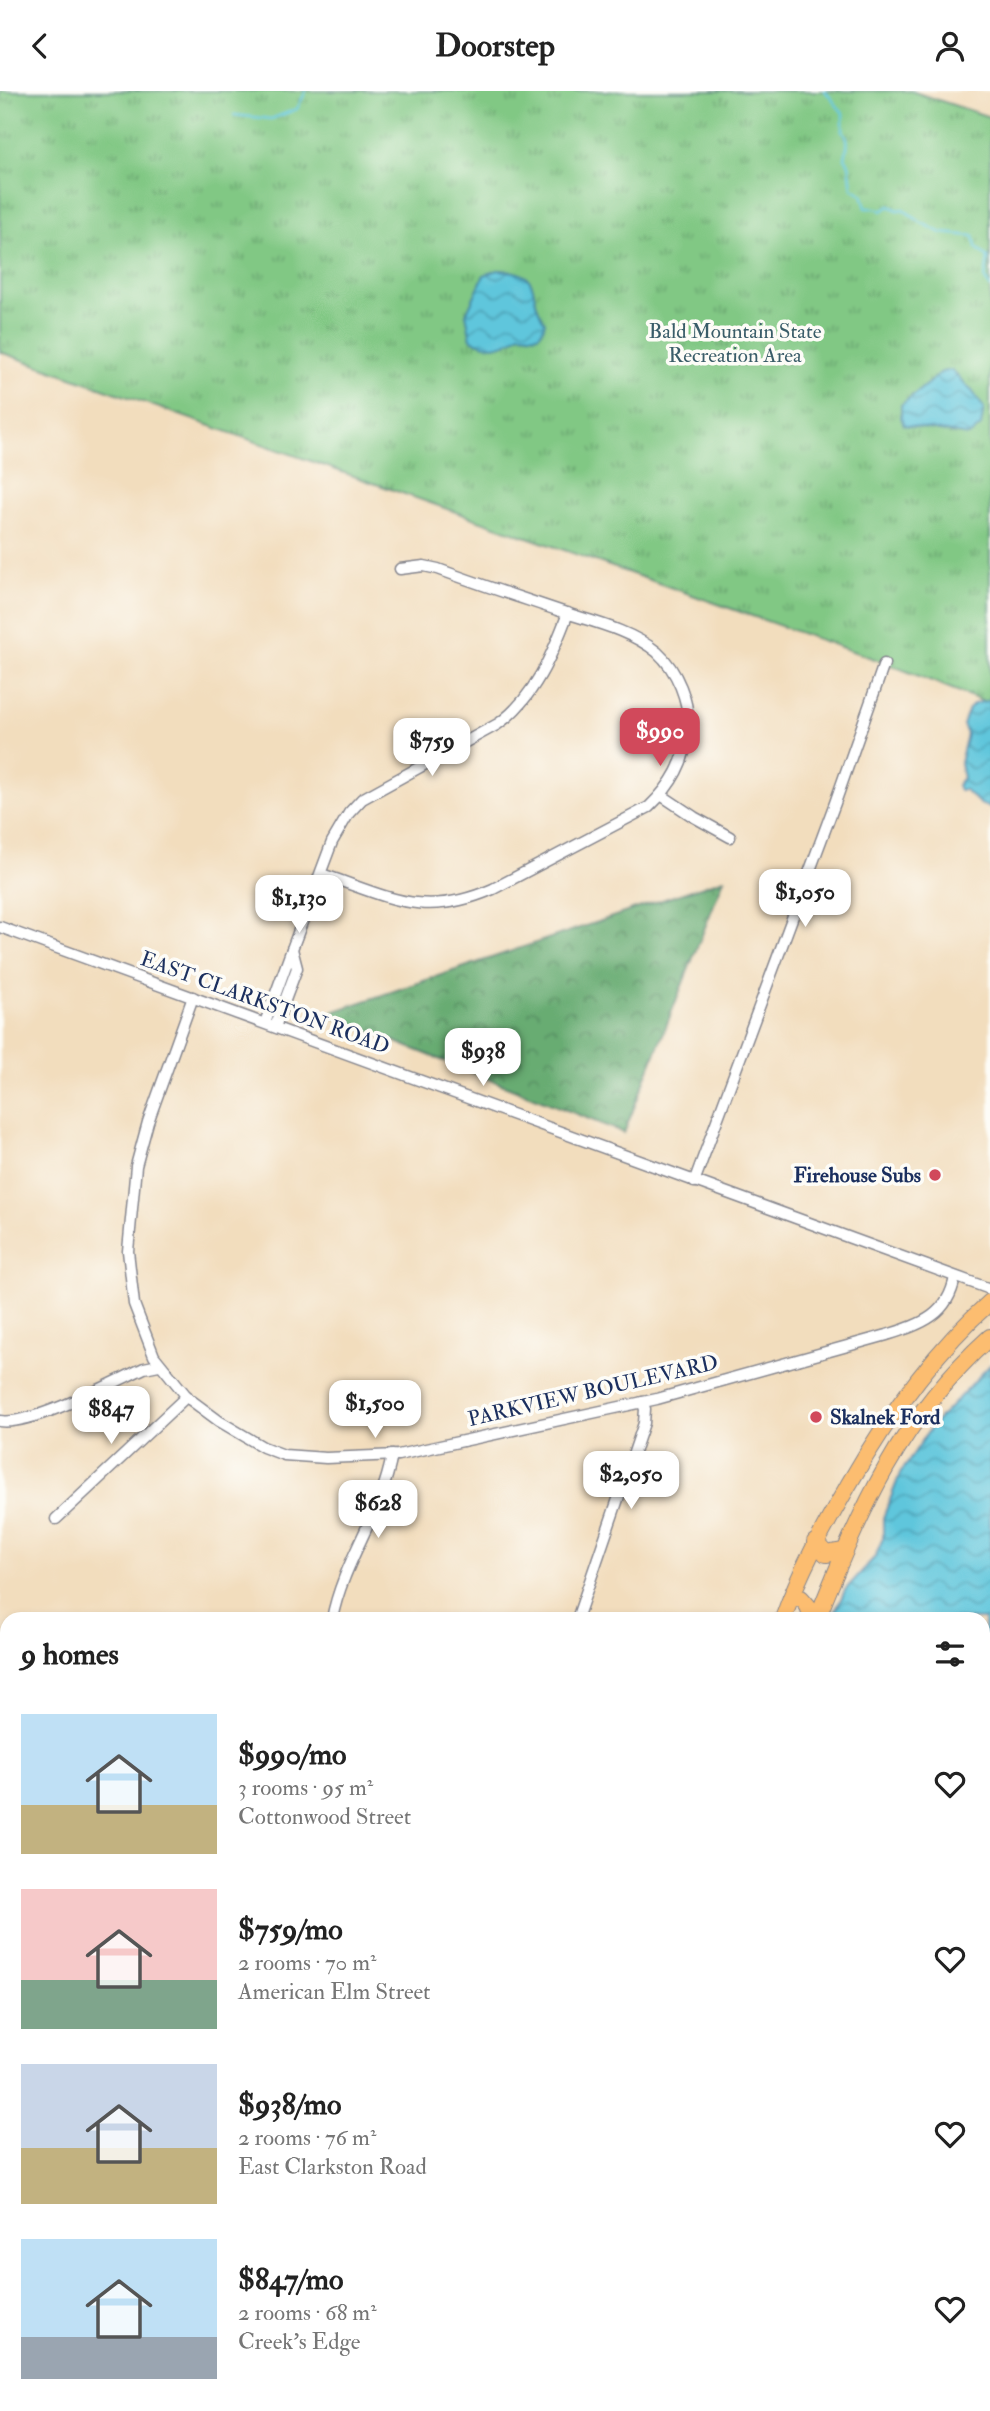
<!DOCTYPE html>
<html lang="en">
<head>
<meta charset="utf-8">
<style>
	:root { --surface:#fff; --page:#f6f6f6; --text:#222; --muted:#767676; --accent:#d1495b }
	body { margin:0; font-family:"IM FELL Double Pica",serif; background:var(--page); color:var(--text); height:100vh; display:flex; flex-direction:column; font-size:26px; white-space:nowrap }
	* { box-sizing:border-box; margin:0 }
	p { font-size:23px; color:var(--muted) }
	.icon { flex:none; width:38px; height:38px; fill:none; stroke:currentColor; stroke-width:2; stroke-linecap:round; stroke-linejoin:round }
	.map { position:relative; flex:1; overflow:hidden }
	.drawer { position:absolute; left:0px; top:1521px; width:990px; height:800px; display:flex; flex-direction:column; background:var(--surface); border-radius:21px 21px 0 0; box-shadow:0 4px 10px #0003 }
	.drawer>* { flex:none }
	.price { position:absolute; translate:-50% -60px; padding:0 16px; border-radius:14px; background:#fff; color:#222; font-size:23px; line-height:46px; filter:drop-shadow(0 2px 4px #0008) }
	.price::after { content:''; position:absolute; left:50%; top:42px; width:21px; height:16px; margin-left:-10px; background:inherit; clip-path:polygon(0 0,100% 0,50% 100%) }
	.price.on { background:var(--accent); color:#fff }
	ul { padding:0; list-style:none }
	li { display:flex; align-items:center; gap:21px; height:175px; padding:0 21px }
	li span { display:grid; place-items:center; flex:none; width:196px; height:140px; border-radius:0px; color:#555 }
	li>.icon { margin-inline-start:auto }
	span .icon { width:84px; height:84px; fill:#fffc; stroke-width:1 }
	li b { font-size:30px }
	h2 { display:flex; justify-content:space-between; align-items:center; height:84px; padding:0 21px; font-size:30px }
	header { display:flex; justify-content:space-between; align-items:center; height:91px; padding:0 21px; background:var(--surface); font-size:32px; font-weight:700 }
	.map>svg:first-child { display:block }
</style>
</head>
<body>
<header><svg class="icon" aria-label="back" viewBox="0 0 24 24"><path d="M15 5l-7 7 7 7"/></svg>Doorstep<svg class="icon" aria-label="person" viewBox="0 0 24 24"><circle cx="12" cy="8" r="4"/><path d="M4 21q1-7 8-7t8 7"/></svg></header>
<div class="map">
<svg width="990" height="2320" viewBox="0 0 990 2320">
	<defs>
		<pattern id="grass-tufts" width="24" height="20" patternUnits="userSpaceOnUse" patternTransform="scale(1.75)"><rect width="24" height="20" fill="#81c884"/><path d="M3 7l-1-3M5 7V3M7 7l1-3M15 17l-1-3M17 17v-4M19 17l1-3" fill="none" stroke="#69a36f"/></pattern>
		<pattern id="forest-crowns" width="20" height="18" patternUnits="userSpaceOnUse" patternTransform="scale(1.75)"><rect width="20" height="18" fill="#68ac72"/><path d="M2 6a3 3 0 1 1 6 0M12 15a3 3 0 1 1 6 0" fill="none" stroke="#558c61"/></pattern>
		<pattern id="water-waves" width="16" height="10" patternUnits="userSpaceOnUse" patternTransform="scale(1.75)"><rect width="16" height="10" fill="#5fc6dc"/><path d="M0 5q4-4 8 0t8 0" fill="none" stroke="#4ea1b6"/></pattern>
	</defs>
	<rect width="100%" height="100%" fill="#fdfcf7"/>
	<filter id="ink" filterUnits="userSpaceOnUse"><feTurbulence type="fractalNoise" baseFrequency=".0143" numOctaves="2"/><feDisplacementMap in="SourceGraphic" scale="14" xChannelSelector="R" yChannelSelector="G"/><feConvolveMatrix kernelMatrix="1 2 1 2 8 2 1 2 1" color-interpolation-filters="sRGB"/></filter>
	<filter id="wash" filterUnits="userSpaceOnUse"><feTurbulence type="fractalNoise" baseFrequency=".00686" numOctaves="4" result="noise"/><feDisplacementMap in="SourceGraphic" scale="28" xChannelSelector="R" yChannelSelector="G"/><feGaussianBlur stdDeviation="1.57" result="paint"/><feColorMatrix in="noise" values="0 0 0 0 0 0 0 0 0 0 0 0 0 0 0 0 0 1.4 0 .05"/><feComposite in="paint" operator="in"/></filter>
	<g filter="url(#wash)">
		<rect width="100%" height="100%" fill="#f2ddbd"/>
		<g fill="url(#grass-tufts)" stroke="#4e7c71" stroke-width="2">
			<polygon points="0,0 911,0 990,26 990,613 886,572 0,261"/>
			<polygon points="0,1576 7,1586 7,1662 0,1649"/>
		</g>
		<polygon fill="url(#forest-crowns)" stroke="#426e68" stroke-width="2" points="724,788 624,1042 326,923"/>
		<g fill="url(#water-waves)" stroke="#3d7a9d" stroke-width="2">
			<path d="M498,179C547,181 525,203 545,231C540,251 534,243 520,243C504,256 489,259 471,248L466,223L484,184Z"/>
			<polygon points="951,279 972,300 984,317 981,335 969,345 904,334 901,326 901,314 942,281"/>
			<polygon points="990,609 990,717 980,713 965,699 959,699 957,694 963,687 960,672 967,643 963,634 969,618 974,613"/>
			<polygon points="990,1274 990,1684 984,1687 984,1528 832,1528 845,1499 875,1466 883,1447 883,1427 900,1383 932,1335"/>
			<polygon points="990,1760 990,1871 984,1871 984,1765"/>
		</g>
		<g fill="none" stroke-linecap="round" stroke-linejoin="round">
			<g stroke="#5fc6dc" stroke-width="2.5">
				<path d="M825,0L843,22V40C850,47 847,57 845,67L849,73L852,97L862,103L866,117H876L882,120L889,115L898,119L903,118L920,131L942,142L974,145L976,156L988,167L985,188L990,196"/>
				<polyline points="234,24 271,28 297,18 306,0"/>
			</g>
		</g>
	</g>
	<g filter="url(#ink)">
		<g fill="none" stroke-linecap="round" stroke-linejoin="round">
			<g stroke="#86868e" stroke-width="13">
				<g id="minor">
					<polyline points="661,704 694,726 730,746"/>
					<path d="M321,783C388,805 422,829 493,798L649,716C672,694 686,670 688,638C690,611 677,579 657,561C633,541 598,532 569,523C525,508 481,494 438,478L424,475L400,478"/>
					<polyline points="0,836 990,1198"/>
					<path d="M292,858L332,751L349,722L362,708L498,633C534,608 553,562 568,522"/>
					<path d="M193,906L148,1031L136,1075L128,1160L134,1213L154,1265L188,1307L219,1330L263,1356L284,1364L326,1367L398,1364L657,1308L887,1244C921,1233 948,1225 955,1186"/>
					<polyline points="265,932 292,858 297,877 275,936"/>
					<polyline points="694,1091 835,712 884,573"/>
					<path d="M0,1330C32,1335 112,1292 144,1277L159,1274"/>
					<polyline points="56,1428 187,1305"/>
					<path d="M332,1528C343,1470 382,1422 392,1364"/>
					<polyline points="577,1528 644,1332 645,1318 642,1311"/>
					<polyline points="984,1740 990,1737"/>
					<polyline points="0,1748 7,1744"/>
					<polyline points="984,1949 990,1951"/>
					<polyline points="984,2115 990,2112"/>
					<polyline points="984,2291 990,2293"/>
					<polyline points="575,2314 606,2320"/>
					<polyline points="91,2320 96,2314"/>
					<polyline points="788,2320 790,2314"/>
				</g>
			</g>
			<g stroke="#86868e" stroke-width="18">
				<g id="primary">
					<polyline points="815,1451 826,1463 844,1460"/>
					<polyline points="791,1507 801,1507 808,1515 812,1528"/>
					<path d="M783,1528C800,1479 824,1437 849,1393C887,1327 933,1261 990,1211"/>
					<path d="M817,1528C861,1418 900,1327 990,1246"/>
					<polyline points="551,2320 553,2314"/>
				</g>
			</g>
			<use href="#minor" stroke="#fff" stroke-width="10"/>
			<use href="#primary" stroke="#fcbd6f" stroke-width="16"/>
		</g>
	</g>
	<g fill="#d1495b" stroke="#fdfcf7" stroke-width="2.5">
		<circle cx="935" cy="1084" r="7"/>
		<circle cx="816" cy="1326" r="7"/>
	</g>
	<g text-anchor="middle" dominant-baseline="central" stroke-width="7" stroke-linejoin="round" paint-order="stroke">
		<g font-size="21" fill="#3a5d69" stroke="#fdfcf7">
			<text x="735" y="240">Bald Mountain State<tspan x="735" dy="24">Recreation Area</tspan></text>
		</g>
		<g font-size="21" fill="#1b2f5e" stroke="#fdfcf7">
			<text transform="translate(265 912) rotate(20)">EAST CLARKSTON ROAD</text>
			<text transform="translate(593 1300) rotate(-13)">PARKVIEW BOULEVARD</text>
		</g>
		<g font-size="21" font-weight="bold" fill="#1b2f5e" stroke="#fdfcf7" text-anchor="end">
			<text x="921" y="1084">Firehouse Subs</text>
			<text x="830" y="1326" text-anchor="start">Skalnek Ford</text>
		</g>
	</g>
</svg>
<b class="price on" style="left:660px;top:677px">$990</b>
<b class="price" style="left:432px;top:687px">$759</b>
<b class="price" style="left:805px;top:838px">$1,050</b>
<b class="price" style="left:299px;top:844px">$1,130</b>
<b class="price" style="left:483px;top:997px">$938</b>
<b class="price" style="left:375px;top:1349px">$1,500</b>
<b class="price" style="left:111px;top:1355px">$847</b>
<b class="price" style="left:631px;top:1420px">$2,050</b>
<b class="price" style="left:378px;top:1449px">$628</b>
<section class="drawer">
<h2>9 homes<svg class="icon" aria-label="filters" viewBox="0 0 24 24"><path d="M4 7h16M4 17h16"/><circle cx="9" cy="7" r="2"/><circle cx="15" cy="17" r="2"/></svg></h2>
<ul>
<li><span style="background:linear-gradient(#bfe0f5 65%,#c2b280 0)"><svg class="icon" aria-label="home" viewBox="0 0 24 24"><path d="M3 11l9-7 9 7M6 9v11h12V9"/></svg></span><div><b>$990/mo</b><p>3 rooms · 95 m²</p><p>Cottonwood Street</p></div><svg class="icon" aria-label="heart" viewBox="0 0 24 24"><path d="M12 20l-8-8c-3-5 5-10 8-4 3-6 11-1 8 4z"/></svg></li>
<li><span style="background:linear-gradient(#f6c9c9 65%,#7fa58c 0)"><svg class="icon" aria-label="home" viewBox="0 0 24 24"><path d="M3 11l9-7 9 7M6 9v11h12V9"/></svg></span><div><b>$759/mo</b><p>2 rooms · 70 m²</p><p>American Elm Street</p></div><svg class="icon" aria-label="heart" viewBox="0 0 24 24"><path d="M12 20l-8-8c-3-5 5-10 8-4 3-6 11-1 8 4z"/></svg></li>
<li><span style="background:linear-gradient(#c9d6e8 60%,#c2b280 0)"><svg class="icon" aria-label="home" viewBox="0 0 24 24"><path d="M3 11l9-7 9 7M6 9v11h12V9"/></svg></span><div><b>$938/mo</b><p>2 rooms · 76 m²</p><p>East Clarkston Road</p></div><svg class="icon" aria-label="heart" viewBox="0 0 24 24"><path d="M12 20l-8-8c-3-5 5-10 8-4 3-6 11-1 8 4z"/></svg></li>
<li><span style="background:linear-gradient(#bfe0f5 70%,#9aa5b1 0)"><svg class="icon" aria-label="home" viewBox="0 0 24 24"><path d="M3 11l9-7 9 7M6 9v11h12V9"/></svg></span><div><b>$847/mo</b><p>2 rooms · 68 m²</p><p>Creek's Edge</p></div><svg class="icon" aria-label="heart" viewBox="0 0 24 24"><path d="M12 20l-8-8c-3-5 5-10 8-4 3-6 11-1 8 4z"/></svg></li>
</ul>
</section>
</div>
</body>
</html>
